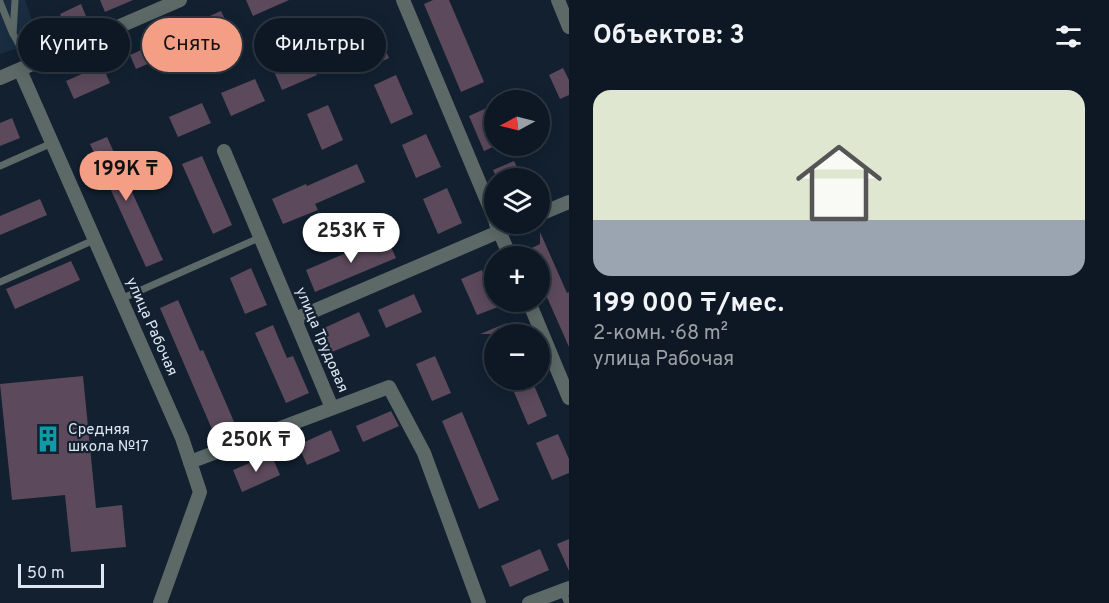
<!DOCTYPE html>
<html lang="ru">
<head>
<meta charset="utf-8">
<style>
	:root { --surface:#0e1824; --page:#17212c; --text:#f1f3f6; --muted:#9ba0a6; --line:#2e3741; --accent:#f49e86 }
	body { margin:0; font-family:Overpass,sans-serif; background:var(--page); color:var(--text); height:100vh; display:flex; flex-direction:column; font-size:22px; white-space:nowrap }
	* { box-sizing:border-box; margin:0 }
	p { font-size:20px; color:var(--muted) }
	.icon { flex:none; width:33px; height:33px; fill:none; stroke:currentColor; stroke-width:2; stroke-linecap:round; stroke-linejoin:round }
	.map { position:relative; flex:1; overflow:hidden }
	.drawer { display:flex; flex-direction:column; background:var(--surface); width:540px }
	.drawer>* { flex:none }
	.guide { position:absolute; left:18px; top:18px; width:460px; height:54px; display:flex; gap:12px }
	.needle { width:39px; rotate:263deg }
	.controls { position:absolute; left:484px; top:90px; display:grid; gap:12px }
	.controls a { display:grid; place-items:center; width:66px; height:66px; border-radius:50%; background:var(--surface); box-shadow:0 3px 15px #0003,0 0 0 2px var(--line); font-size:30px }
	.scale { position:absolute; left:18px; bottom:15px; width:86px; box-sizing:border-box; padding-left:6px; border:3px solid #dde6f1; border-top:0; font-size:16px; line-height:21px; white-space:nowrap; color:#dde6f1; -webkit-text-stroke:4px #122030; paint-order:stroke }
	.price { position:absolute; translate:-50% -51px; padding:0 14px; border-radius:21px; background:#fff; color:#222; font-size:20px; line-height:39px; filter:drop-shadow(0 2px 3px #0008) }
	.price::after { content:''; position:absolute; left:50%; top:36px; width:18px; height:14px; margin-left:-9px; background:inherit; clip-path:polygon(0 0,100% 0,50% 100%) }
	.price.on { background:var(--accent); color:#111 }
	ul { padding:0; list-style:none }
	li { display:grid; align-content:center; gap:12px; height:318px; padding:0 24px }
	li+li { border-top:2px solid var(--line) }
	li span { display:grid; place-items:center; height:186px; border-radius:18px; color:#555 }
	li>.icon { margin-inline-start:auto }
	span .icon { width:108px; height:108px; fill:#fffc; stroke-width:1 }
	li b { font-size:26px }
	h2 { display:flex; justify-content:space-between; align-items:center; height:72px; padding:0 24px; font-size:26px }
	.pill { padding:0 21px; border-radius:27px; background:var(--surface); box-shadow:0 3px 15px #0003,0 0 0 2px var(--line); font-size:21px; line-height:54px }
	.pill.on { background:var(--accent); color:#111 }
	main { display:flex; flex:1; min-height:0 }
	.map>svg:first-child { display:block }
</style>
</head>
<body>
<main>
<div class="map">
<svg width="569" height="603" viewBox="0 0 569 603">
	<rect width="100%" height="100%" fill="#122030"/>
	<polygon fill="#192c40" points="0,0 25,0 40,42 0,54"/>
	<g fill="#5c4a5c">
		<polygon points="100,0 133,0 105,12"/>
		<polygon points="246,0 289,0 253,16"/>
		<polygon points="433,0 449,0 484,82 461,92 424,4"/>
		<polygon points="81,4 88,21 67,30 60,14"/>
		<polygon points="221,11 230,30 191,47 183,28"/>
		<polygon points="375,26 389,58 370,67 356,34"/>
		<polygon points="164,40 171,54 136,69 130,55"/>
		<polygon points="308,54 317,75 282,90 273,69"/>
		<polygon points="102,65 110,83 74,99 66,81"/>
		<polygon points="563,68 569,80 569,95 560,99 549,75"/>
		<polygon points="396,75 413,114 391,124 374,85"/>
		<polygon points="255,79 265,101 231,116 221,93"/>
		<polygon points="202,103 211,123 178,137 169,117"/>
		<polygon points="328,105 343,140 322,150 307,114"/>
		<polygon points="491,106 495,116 495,146 484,151 469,116"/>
		<polygon points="12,118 20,138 0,146 0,123"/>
		<polygon points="426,134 441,167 416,178 402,145"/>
		<polygon points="107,137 163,260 146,267 90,144"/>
		<polygon points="202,156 232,225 213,234 182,164"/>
		<polygon points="514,161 522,178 497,178 493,170"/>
		<polygon points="357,164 365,182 315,204 318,210 283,224 272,199 306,184 307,186"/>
		<polygon points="447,188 462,223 438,234 423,199"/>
		<polygon points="40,199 47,215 0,235 0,216"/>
		<polygon points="540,232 567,293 569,292 569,347 542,286 540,287 540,256 519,256 519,254 540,244"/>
		<polygon points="386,236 396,258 315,292 306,270"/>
		<polygon points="71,261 80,280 15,309 6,289"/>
		<polygon points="251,268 267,305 245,314 230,278"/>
		<polygon points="482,270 498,307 477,315 461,279"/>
		<polygon points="414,294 422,312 386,328 378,310"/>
		<polygon points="178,300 200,351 203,350 235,424 214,434 160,308"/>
		<polygon points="359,312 370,336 332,352 322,329"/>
		<polygon points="507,323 512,334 480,334"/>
		<polygon points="273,325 287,358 293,356 309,393 286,403 255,333"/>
		<polygon points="435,356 451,393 432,401 416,364"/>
		<polygon points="83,376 96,508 122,505 126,547 71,552 65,495 12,500 0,384"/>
		<polygon points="533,383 547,416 528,425 514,392"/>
		<polygon points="391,411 399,426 363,442 356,426"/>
		<polygon points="462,412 499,500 479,509 442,421"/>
		<polygon points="331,430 340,451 307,465 298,445"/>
		<polygon points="558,434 569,459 569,473 552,480 536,443"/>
		<polygon points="271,454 280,475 242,492 233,470"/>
		<polygon points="569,539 569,571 557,544"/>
		<polygon points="540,549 549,570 510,587 501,566"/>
	</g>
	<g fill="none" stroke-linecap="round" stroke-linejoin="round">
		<g stroke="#5c6967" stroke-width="7">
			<polyline points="15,0 13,34 31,65"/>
			<polyline points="0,2 12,32"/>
			<polyline points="0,166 52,143"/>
			<polyline points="0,282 94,240"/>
			<polyline points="121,299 261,237"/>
			<polyline points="562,591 568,603"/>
		</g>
		<g stroke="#5c6967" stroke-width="14">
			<polyline points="403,0 495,220"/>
			<polyline points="558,0 569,27"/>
			<polyline points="20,70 182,438 200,492 160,603"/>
			<polyline points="0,78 180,0"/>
			<polyline points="224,151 332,408"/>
			<polyline points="540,214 569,202"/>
			<polyline points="496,224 510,256"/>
			<polyline points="529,302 569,398"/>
			<polyline points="295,319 517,224"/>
			<polyline points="190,462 389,387 424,453 479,603"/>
			<polyline points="529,603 569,588"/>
		</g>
	</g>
	<defs>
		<g id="building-bare" transform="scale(2.07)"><path d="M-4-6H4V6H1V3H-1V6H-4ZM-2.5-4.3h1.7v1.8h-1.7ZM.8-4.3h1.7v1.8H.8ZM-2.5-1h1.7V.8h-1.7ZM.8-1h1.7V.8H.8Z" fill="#0f9aa8" stroke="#122030" stroke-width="2.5" paint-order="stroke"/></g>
	</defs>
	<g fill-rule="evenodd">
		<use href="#building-bare" x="48" y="439"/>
	</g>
	<g text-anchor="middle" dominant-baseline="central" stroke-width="4.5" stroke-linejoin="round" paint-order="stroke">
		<g font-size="15" fill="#dde6f1" stroke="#122030">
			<text transform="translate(151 327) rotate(66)">улица Рабочая</text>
			<text transform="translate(321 340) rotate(67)">улица Трудовая</text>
		</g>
		<g font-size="15" fill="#dde6f1" stroke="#122030" text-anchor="start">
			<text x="68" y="430">Средняя<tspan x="68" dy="17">школа №17</tspan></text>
		</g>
	</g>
</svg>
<div class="controls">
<a><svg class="needle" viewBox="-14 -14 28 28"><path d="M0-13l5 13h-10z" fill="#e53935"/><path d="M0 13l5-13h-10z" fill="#9ba0a6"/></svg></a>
<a><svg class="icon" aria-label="layers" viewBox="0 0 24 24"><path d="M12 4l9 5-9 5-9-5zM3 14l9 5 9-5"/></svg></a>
<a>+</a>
<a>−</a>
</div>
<div class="scale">50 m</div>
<b class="price on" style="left:126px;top:202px">199K ₸</b>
<b class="price" style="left:351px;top:264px">253K ₸</b>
<b class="price" style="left:256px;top:473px">250K ₸</b>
<div class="guide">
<a class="pill">Купить</a>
<a class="pill on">Снять</a>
<a class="pill">Фильтры</a>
</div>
</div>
<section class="drawer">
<h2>Объектов: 3<svg class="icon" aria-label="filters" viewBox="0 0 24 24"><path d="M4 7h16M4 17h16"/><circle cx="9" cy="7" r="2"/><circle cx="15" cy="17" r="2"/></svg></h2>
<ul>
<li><span style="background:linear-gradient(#dfe7d0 70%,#9aa5b1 0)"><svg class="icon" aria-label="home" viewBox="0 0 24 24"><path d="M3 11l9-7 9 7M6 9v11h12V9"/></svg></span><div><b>199 000 ₸/мес.</b><p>2-комн. · 68 m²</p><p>улица Рабочая</p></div></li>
</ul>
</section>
</main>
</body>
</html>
